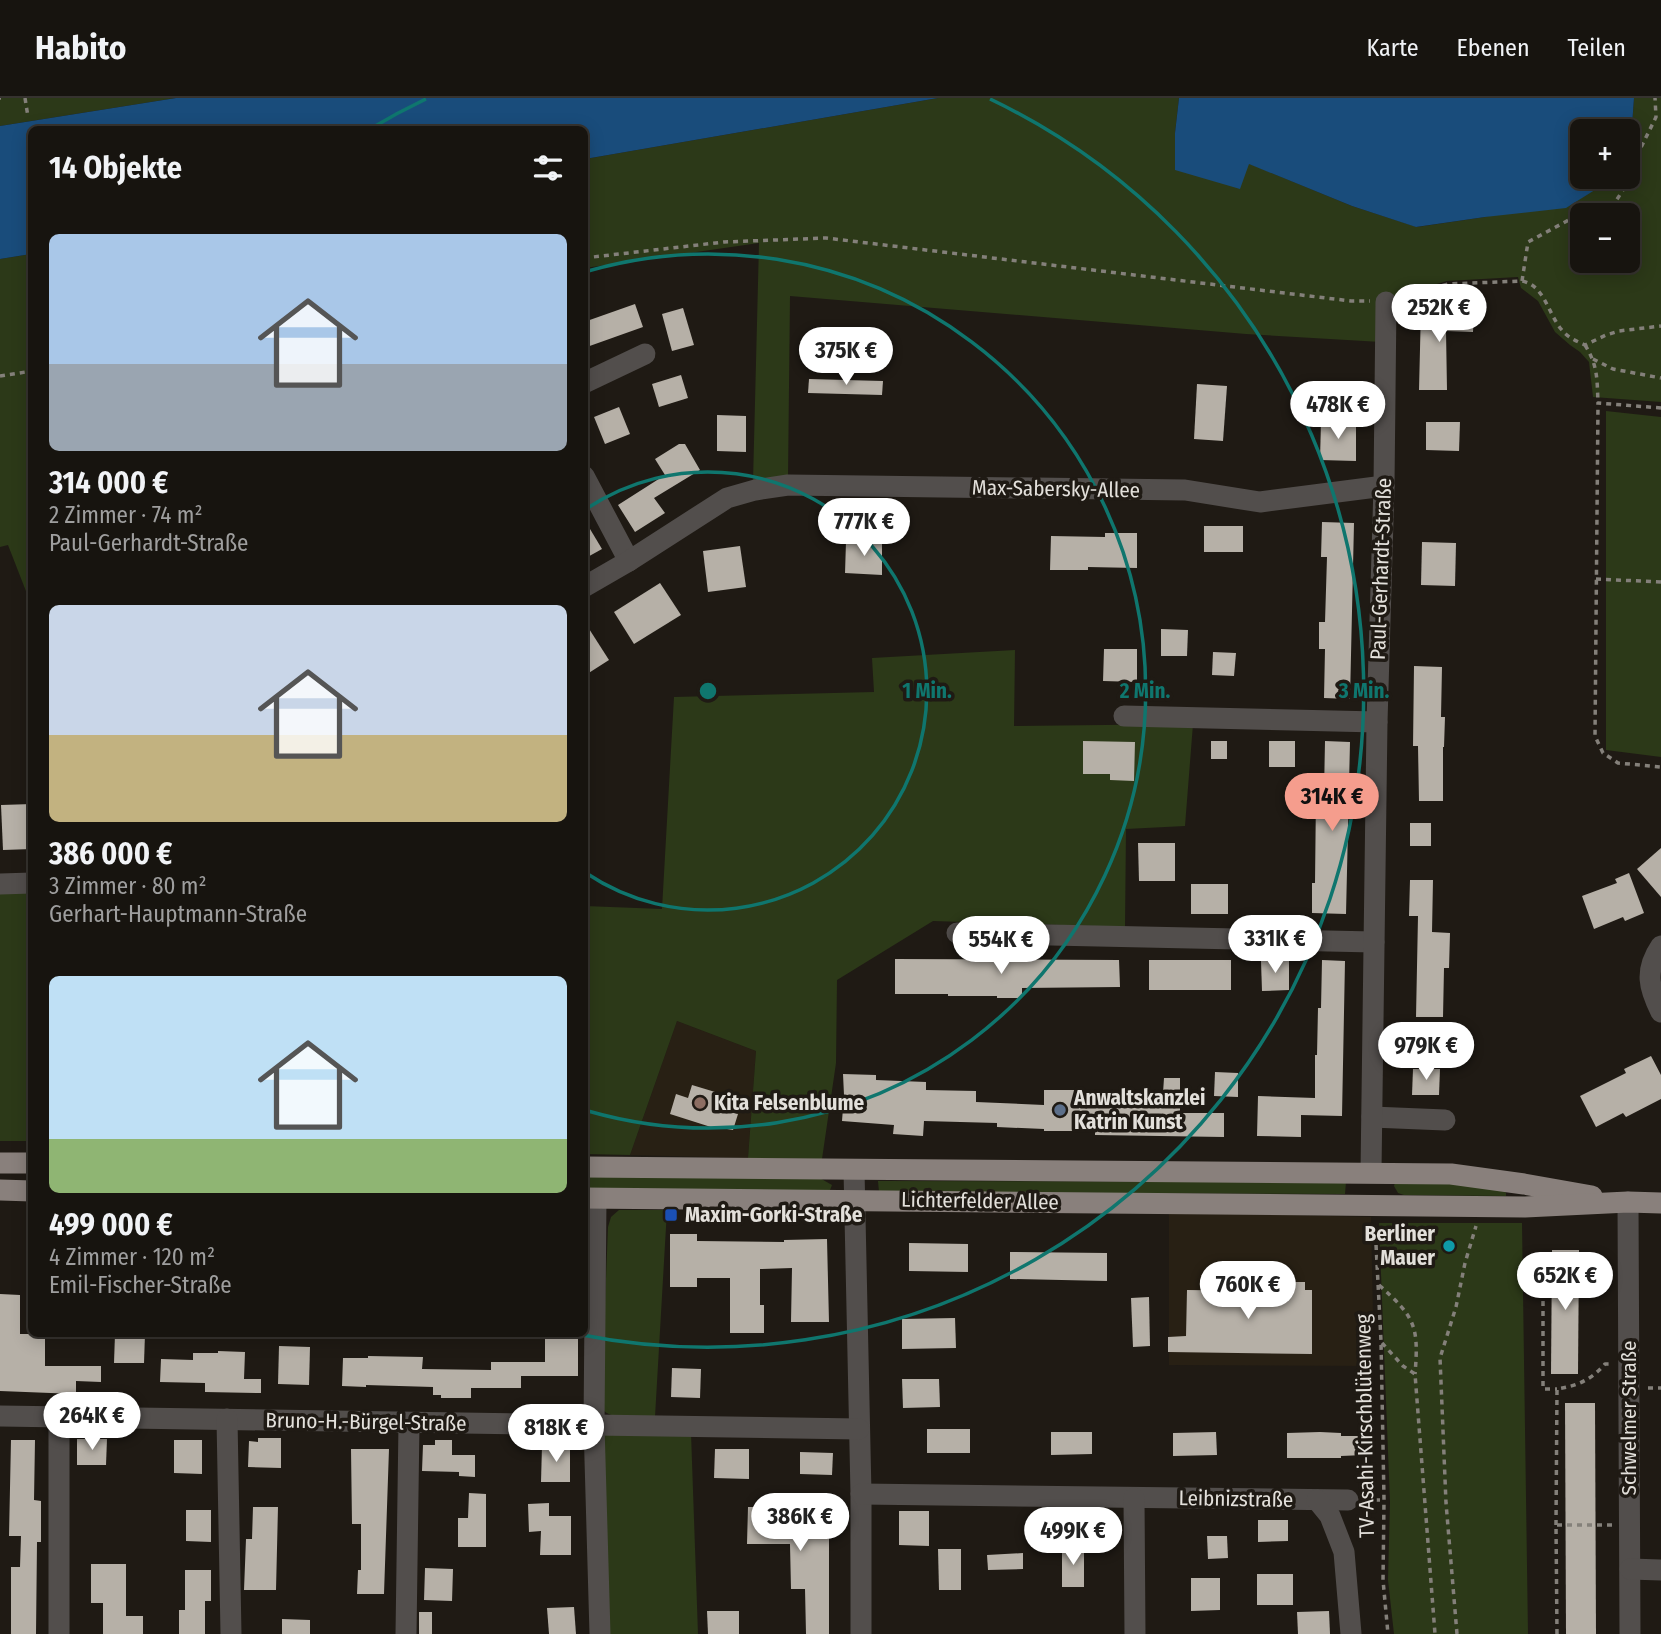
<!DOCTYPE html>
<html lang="de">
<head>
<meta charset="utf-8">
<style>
	:root { --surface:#17140f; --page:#24211d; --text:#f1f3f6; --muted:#9e9e9e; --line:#36332f; --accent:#f59d8d }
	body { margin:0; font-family:"Fira Sans Condensed",sans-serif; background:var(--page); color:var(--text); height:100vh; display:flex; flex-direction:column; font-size:26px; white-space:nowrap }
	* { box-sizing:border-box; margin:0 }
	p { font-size:23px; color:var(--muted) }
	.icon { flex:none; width:38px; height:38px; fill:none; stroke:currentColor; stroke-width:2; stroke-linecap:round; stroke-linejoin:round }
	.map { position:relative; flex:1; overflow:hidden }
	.details { position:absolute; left:28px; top:28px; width:560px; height:1211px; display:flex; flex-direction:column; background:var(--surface); border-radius:10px; box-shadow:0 4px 18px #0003,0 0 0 2px var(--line) }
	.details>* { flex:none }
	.fabs { position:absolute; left:1570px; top:21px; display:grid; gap:14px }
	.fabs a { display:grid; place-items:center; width:70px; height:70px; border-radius:10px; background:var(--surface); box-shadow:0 4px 18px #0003,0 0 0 2px var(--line); font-size:35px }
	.price { position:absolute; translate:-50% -60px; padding:0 16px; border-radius:24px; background:#fff; color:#222; font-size:23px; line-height:46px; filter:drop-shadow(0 2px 4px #0008) }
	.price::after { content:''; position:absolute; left:50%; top:42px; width:21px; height:16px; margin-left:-10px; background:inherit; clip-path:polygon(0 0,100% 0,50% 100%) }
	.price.active { background:var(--accent); color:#111 }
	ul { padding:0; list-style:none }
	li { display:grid; align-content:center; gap:14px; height:371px; padding:0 21px }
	li span { display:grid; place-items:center; height:217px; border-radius:10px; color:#555 }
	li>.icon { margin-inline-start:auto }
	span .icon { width:126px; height:126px; fill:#fffc; stroke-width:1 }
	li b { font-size:30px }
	h2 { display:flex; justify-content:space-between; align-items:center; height:84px; padding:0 21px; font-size:30px }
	header { display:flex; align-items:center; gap:42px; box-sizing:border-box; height:98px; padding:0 35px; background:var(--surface); border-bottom:2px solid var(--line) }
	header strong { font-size:33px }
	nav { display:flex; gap:38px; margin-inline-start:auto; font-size:24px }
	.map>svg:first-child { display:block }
</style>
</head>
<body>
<header>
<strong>Habito</strong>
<nav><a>Karte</a><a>Ebenen</a><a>Teilen</a></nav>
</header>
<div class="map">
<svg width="1661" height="1536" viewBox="0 0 1661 1536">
	<rect width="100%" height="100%" fill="#1f1a14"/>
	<g fill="#282014">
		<polygon points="677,923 756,953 748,1060 630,1057"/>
		<polygon points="1169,1114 1371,1119 1374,1268 1169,1267"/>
	</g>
	<g fill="#2c3918" fill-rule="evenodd">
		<polygon points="0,0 176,0 0,28"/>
		<path d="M938,0H1179L1175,35L1352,108L1417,129L1485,119L1598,90L1604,79H1628V37L1632,28L1634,0H1661V304L1593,299L1589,264L1580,254L1570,247L1555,234L1538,203L1521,190L1518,179L1447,183L1383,202L1381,244L1246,236L790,198L788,380L753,384L759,145L585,170V61ZM1582,117H1628V163H1582Z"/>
		<polygon points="31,156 31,506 8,447 0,449 0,161"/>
		<polygon points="1606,313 1661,319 1661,659 1606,652"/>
		<polygon points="1015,552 1014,628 1193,626 1185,728 1126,731 1125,829 933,823 837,882 836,965 822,1061 748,1060 756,953 677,923 630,1057 585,1056 585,808 662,811 674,599 874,594 872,560"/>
		<polygon points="31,791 31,1043 0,1043 0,792"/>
		<polygon points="585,1076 818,1079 832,1087 830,1092 828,1093 585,1090"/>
		<polygon points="878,1083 1346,1084 1345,1096 879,1094"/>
		<polygon points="1457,1084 1503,1092 1506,1095 1506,1098 1404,1097 1398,1095 1394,1088 1395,1085"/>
		<path d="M619,1112H667L655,1319C639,1319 609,1324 601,1309L608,1129L611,1119Z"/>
		<polygon points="1379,1125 1522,1125 1528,1536 1394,1536 1388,1482 1390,1404"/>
		<polygon points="606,1335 691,1335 698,1536 606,1536 600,1342"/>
	</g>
	<g fill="#194c7b">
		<polygon points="176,0 938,0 585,61 584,32 32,32 31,156 0,161 0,28"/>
		<polygon points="1179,0 1634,0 1632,28 1628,37 1628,33 1582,33 1582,79 1604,79 1598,90 1566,110 1485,119 1416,129 1352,108 1249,66 1240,91 1175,72 1175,35"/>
	</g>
	<g fill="#b6b0a7">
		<polygon points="635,206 643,229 584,250 584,224"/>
		<polygon points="683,210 694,247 672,253 662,216"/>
		<polygon points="1421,210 1474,213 1473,234 1446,233 1447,292 1419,292"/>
		<polygon points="681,277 688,300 659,309 652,286"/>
		<polygon points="809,281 883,283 882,297 808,295"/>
		<polygon points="1197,286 1227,288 1223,343 1194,341"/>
		<polygon points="619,309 630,336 605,346 594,319"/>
		<polygon points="717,317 746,318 746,354 717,353"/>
		<polygon points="1321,324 1356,324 1356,363 1320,362"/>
		<polygon points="1426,324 1460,324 1459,353 1426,352"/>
		<polygon points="679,346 685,346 700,372 654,400 665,415 635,434 618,407 665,377 655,361"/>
		<polygon points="584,421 602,451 584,461"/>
		<polygon points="1322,424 1354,425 1350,601 1324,600 1325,551 1319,551 1319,524 1325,524 1327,459 1321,459"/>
		<rect x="1204" y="428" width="39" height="26"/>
		<polygon points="1105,435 1137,435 1137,470 1088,469 1088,472 1050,472 1051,438 1105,439"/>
		<polygon points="846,444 882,444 882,477 845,475"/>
		<polygon points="1422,444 1456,445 1455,488 1421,487"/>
		<polygon points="740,448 746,489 708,494 703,453"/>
		<polygon points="660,485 681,517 634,546 614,514"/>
		<polygon points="584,523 609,562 584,578"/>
		<polygon points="1161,531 1188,532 1187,558 1161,558"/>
		<polygon points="1104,551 1137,551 1137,584 1103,583"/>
		<polygon points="1213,554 1236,555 1234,578 1212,577"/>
		<polygon points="1414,568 1442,569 1441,619 1445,619 1444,649 1443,649 1443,703 1419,703 1418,648 1413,648"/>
		<polygon points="1083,643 1135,644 1134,683 1110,682 1110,676 1083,676"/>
		<rect x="1211" y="643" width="16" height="18"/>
		<rect x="1269" y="643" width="26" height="26"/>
		<polygon points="1325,643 1350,644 1346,816 1312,815 1312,785 1315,785 1316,695 1324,695"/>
		<polygon points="32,706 32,751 3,752 1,707"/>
		<rect x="1410" y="725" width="21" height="23"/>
		<polygon points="1138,745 1175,745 1175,783 1139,783"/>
		<polygon points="1661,750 1661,799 1637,771"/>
		<polygon points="1629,775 1644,815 1625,823 1623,819 1594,831 1582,798 1617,785 1615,781"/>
		<polygon points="1410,782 1433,782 1432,834 1450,835 1449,870 1444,870 1443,919 1416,919 1418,818 1409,818"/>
		<rect x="1191" y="786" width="37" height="30"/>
		<polygon points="895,861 1119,862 1120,889 1022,890 1022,900 997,900 997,898 948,898 948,896 895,896"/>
		<rect x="1149" y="862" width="82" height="30"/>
		<polygon points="1289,862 1289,892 1262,893 1261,863"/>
		<polygon points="1322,862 1345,863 1342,1018 1301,1017 1301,1039 1257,1038 1258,998 1315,1000 1315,957 1317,957 1318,910 1321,910"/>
		<polygon points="1651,958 1661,977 1661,1001 1626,1019 1623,1015 1596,1029 1580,998 1626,975 1624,971"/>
		<polygon points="1413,971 1440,971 1439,997 1412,997"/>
		<polygon points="1215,974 1238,975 1238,999 1214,998"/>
		<polygon points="843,976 876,977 876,982 926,984 926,992 976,993 976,1004 1044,1007 1044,992 1076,992 1076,1007 1143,1008 1144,995 1163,995 1164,980 1180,980 1180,1015 1224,1015 1224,1039 1095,1037 1095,1033 1044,1033 1044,1031 997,1029 997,1025 924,1023 923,1038 893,1036 894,1027 842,1023 844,997"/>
		<polygon points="692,987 735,1000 731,1014 738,1016 733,1032 715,1029 714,1030 670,1016 676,996 688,1000"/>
		<polygon points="670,1136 697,1136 697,1143 784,1144 784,1142 827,1141 829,1224 791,1224 792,1170 760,1171 760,1207 764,1207 764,1235 730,1235 730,1180 697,1180 697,1189 670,1189"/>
		<polygon points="909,1145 968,1146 968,1174 909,1173"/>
		<polygon points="1552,1152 1579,1152 1578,1276 1551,1276"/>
		<polygon points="1010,1154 1107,1155 1107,1183 1010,1181"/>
		<polygon points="1266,1184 1305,1184 1305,1192 1312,1192 1312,1256 1168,1254 1168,1239 1186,1238 1187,1192 1266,1193"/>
		<polygon points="0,1196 20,1197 20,1236 45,1236 45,1268 101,1268 101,1284 76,1283 76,1296 0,1293"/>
		<polygon points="1149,1199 1150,1248 1133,1249 1131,1200"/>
		<polygon points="955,1220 956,1250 902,1251 902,1221"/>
		<polygon points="115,1236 145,1236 144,1265 114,1265"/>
		<polygon points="545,1241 578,1241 578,1278 521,1278 521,1290 471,1290 471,1300 441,1300 441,1297 433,1297 433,1289 366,1287 366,1289 342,1288 343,1260 368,1260 368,1258 423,1259 422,1271 491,1272 491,1264 545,1264"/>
		<polygon points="279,1248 310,1249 309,1287 278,1286"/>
		<polygon points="218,1253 245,1254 244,1281 261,1281 261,1295 205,1294 205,1285 160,1284 161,1261 193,1262 193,1255 218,1255"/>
		<polygon points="672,1270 701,1271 700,1300 671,1299"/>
		<polygon points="902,1281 939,1281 940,1309 903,1310"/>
		<polygon points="1565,1305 1595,1305 1596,1536 1566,1536"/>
		<rect x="927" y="1331" width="43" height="24"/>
		<polygon points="1051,1334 1092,1334 1092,1356 1051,1357"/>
		<polygon points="1216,1334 1217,1357 1173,1358 1173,1335"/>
		<polygon points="1320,1334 1341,1335 1341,1338 1364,1338 1364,1357 1341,1358 1341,1360 1287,1360 1287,1335"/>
		<polygon points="258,1340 281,1340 281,1370 248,1369 249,1343 258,1344"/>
		<polygon points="77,1341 107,1341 106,1367 77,1367"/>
		<polygon points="11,1342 35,1342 34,1402 41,1403 41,1444 37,1444 36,1536 11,1536 11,1469 20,1469 21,1438 9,1438"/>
		<polygon points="174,1342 202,1342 202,1376 174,1375"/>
		<polygon points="435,1342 452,1342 452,1357 475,1357 475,1379 459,1378 459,1374 422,1373 423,1347 435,1347"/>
		<polygon points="542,1348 570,1349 570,1384 541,1384"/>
		<polygon points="351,1351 389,1351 384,1496 357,1496 358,1472 361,1472 361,1426 352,1426"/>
		<polygon points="715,1351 749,1351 749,1381 714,1380"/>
		<polygon points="800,1354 833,1355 832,1377 800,1376"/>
		<polygon points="469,1395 486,1396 486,1449 458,1449 458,1420 468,1420"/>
		<polygon points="549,1405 549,1418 571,1418 571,1457 540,1457 541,1433 529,1434 528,1406"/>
		<polygon points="253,1409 278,1409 276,1492 244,1492 246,1441 252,1441"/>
		<polygon points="748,1409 832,1409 831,1440 829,1440 829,1536 806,1536 805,1491 791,1491 790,1446 747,1446"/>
		<polygon points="186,1412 211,1412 211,1444 186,1443"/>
		<polygon points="899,1413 929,1413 929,1448 899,1447"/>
		<polygon points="1258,1422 1288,1422 1288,1443 1258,1444"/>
		<polygon points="1207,1438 1227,1438 1228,1460 1208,1461"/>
		<rect x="1062" y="1449" width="22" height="40"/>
		<polygon points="938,1451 961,1451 961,1492 939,1492"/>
		<polygon points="1023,1455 1023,1471 988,1472 987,1457"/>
		<polygon points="91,1466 126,1466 126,1518 143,1518 143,1536 103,1536 103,1505 91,1505"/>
		<polygon points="425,1470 453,1471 452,1503 424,1502"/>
		<polygon points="185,1472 211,1472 211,1503 205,1503 205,1536 179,1536 179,1512 185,1512"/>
		<rect x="1257" y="1476" width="36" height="31"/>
		<polygon points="1191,1480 1220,1480 1220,1512 1191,1513"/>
		<polygon points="574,1509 576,1536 549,1536 547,1510"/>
		<polygon points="707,1513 739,1513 739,1536 708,1536"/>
		<polygon points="1329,1513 1330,1536 1298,1536 1297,1514"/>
		<rect x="419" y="1514" width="13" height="22"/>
		<polygon points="282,1521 310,1522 310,1536 282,1536"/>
	</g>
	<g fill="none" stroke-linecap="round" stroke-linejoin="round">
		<g stroke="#84807a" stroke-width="3.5" stroke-dasharray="5 5" stroke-linecap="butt">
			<polyline points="0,0 1,0"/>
			<polyline points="25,0 28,19"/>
			<polyline points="1628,76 1656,19 1655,0"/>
			<polyline points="584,160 724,144 826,140 1351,203 1370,203"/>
			<polyline points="1522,183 1528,144 1591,110 1614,106 1623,92 1627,79"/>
			<path d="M1404,198L1448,186L1522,183C1544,187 1548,215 1561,231C1567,239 1576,243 1585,247L1606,237L1619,233L1661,228"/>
			<path d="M1585,247C1598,268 1597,281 1598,305"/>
			<polyline points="1593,261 1613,271 1661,280"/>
			<polyline points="0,278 32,273"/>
			<polyline points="1661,310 1598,305 1595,638 1603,655 1618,665 1661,669"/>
			<polyline points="1596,481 1661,484"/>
			<polyline points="1375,1127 1381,1243 1384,1402 1383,1482 1388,1536"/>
			<polyline points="1543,1163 1543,1291 1557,1291"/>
			<path d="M1379,1187C1415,1219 1419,1228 1415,1276"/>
			<polyline points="1382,1245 1403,1268 1415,1276 1435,1536"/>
			<polyline points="1648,1290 1661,1290"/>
			<polyline points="1365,1402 1384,1402"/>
			<path d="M1556,1427L1557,1291C1577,1288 1591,1282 1605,1266H1610"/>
			<polyline points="1457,1536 1446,1405 1440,1260 1456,1209 1465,1165 1476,1128"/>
			<polyline points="1557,1536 1556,1427 1613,1427"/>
		</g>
		<g stroke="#524e4c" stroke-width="21">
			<polyline points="584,285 645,256"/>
			<polyline points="584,378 629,463"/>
			<polyline points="584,489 629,463 727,400 755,392 788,387 1185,392 1260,404 1384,388"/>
			<polyline points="1124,618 1377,624"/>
			<polyline points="0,786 32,785"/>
			<polyline points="957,835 1374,844"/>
			<path d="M1661,848C1644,873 1649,890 1661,914"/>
			<polyline points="1372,1019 1445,1022"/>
			<polyline points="854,1072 861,1396 861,1536"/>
			<polyline points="1371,1074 1377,624 1384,388 1386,204"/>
			<polyline points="596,1101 594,1327 600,1536"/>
			<polyline points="1628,1104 1630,1536"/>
			<polyline points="0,1318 859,1331"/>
			<polyline points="227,1321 231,1536"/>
			<polyline points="861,1396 1348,1402"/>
			<polyline points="1134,1400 1135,1536"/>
			<polyline points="1317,1402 1330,1418 1344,1454 1351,1536"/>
			<polyline points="1630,1471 1661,1472"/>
			<polyline points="59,1536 59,1319"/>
			<polyline points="406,1536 409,1325"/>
		</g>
		<g stroke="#89807c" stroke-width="21">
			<polyline points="0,1065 32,1065"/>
			<polyline points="584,1069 1451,1076 1524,1086 1592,1098"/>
			<polyline points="0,1092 32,1093"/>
			<polyline points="584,1100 1525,1109 1628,1104 1661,1105"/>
		</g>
	</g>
	<g fill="none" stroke="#0f766e" stroke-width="3.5">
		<path d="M586 411A219 219 0 1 1 586 775"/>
		<path d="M588 173A437 437 0 1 1 588 1013"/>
		<path d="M370 31A656 656 0 0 1 426 1M990 1A656 656 0 0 1 577 1236"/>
	</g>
	<circle fill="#8d6e63" stroke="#1f1a14" stroke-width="2.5" cx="700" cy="1005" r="7"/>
	<circle fill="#5c6f8a" stroke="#1f1a14" stroke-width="2.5" cx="1060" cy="1012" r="7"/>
	<rect fill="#1a4fb4" stroke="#1f1a14" stroke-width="2.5" x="664" y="1110" width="14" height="14" rx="3.5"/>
	<circle fill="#0f9aa8" stroke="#1f1a14" stroke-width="2.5" cx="1449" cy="1148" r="7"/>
	<g text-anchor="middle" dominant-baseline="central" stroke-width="7" stroke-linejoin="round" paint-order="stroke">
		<g font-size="21" fill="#e3e0db" stroke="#1f1a14">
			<text transform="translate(1056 391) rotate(1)">Max-Sabersky-Allee</text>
			<text transform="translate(1381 471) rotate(-88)">Paul-Gerhardt-Straße</text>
			<text transform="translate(980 1103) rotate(1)">Lichterfelder Allee</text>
			<text transform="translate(1629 1320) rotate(-90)">Schwelmer Straße</text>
			<text transform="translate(366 1324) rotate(1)">Bruno-H.-Bürgel-Straße</text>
			<text transform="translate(1365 1328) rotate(-91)">TV-Asahi-Kirschblütenweg</text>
			<text transform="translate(1236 1401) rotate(1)">Leibnizstraße</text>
		</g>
		<g font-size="21" font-weight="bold" fill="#e3e0db" stroke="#1f1a14" text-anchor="start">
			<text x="1074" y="1000">Anwaltskanzlei<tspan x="1074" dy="24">Katrin Kunst</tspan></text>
			<text x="714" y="1005">Kita Felsenblume</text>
			<text x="685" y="1117">Maxim-Gorki-Straße</text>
			<text x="1435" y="1136" text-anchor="end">Berliner<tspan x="1435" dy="24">Mauer</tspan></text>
		</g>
	</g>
	<circle cx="708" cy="593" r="10" fill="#0f766e" stroke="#1f1a14" stroke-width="3.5"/>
	<g font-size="21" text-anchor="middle" font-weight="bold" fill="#0f766e" stroke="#1f1a14" stroke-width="7" stroke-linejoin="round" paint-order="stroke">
		<text x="927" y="600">1 Min.</text>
		<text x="1145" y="600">2 Min.</text>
		<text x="1364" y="600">3 Min.</text>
	</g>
</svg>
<div class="fabs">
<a>+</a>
<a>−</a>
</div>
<b class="price" style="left:1439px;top:246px">252K €</b>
<b class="price" style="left:846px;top:289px">375K €</b>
<b class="price" style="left:1338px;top:343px">478K €</b>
<b class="price" style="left:864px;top:460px">777K €</b>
<b class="price active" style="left:1332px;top:735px">314K €</b>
<b class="price" style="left:1275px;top:877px">331K €</b>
<b class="price" style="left:1001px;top:878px">554K €</b>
<b class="price" style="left:1426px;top:984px">979K €</b>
<b class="price" style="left:1565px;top:1214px">652K €</b>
<b class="price" style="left:1248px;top:1223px">760K €</b>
<b class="price" style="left:92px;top:1354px">264K €</b>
<b class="price" style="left:556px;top:1366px">818K €</b>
<b class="price" style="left:800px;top:1455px">386K €</b>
<b class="price" style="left:1073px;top:1469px">499K €</b>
<section class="details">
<h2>14 Objekte<svg class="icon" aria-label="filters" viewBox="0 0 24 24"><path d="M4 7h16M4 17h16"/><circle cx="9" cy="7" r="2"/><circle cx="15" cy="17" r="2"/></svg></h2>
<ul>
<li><span style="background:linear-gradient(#a9c7e8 60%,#9aa5b1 0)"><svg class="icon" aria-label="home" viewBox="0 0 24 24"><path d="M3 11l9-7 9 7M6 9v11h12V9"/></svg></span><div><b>314 000 €</b><p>2 Zimmer · 74 m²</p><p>Paul-Gerhardt-Straße</p></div></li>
<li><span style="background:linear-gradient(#c9d6e8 60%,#c2b280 0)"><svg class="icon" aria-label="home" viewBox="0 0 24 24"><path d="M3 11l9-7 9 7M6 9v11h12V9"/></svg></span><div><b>386 000 €</b><p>3 Zimmer · 80 m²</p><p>Gerhart-Hauptmann-Straße</p></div></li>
<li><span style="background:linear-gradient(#bfe0f5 75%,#8fb573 0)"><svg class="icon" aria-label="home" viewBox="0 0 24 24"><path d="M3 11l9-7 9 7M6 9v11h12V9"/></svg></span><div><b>499 000 €</b><p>4 Zimmer · 120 m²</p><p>Emil-Fischer-Straße</p></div></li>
</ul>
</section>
</div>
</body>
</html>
